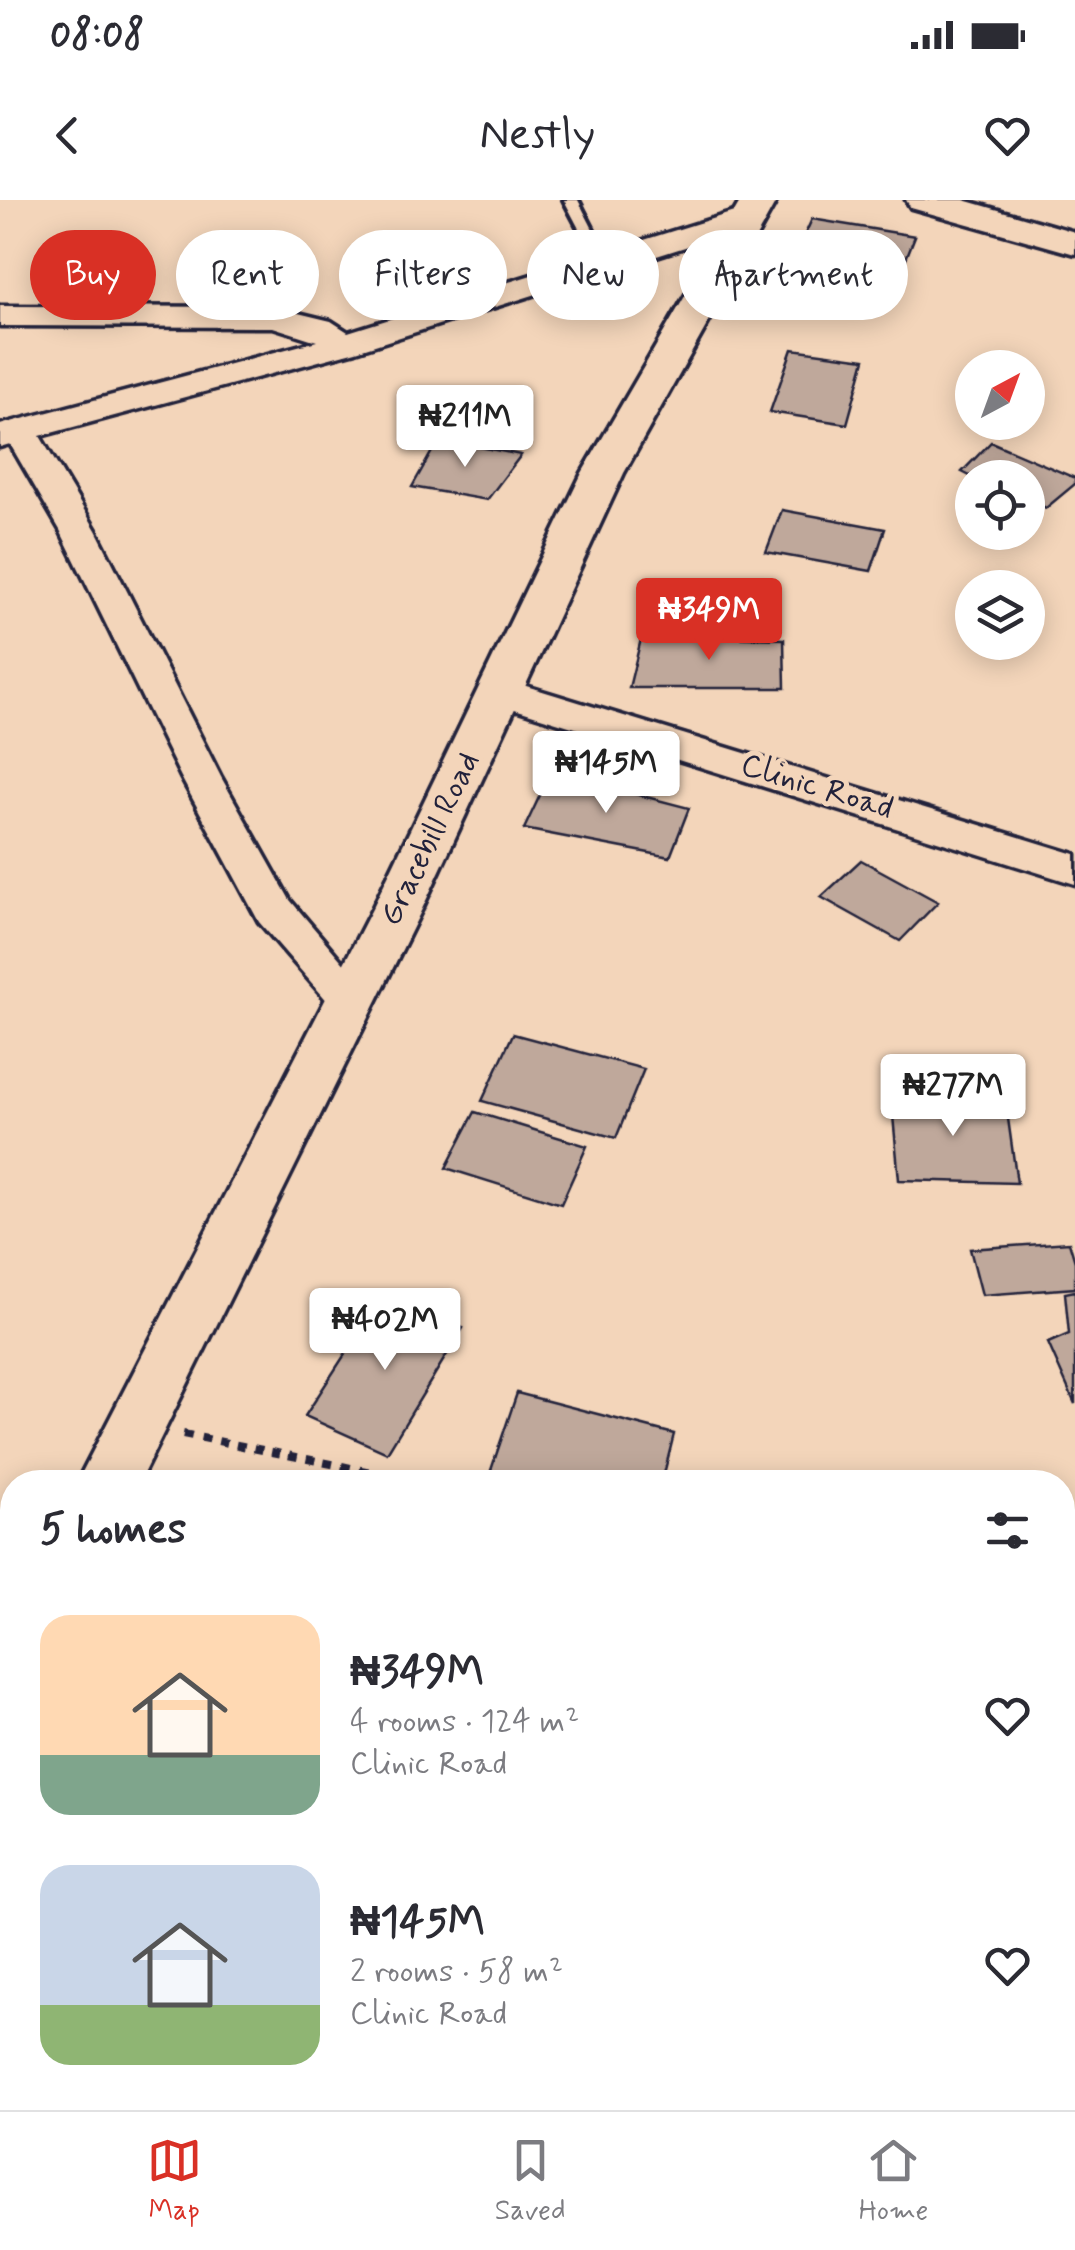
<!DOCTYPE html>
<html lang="en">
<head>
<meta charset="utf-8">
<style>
	:root { --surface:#fff; --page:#f7f7f7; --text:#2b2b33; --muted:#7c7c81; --line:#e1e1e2; --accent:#d93025 }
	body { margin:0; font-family:Mynerve,sans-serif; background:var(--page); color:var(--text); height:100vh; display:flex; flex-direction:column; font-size:38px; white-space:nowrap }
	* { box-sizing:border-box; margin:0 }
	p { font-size:32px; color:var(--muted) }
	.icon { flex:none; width:55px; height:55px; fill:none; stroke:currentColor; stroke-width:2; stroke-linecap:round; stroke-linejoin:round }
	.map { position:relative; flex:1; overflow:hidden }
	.panel { position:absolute; left:0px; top:1270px; width:1075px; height:640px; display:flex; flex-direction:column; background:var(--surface); border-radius:40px 40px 0 0; box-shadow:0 5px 25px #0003 }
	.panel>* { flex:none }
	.banner { position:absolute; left:30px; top:30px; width:1015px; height:90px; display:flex; gap:20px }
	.needle { width:65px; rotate:41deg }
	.buttons { position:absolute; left:955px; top:150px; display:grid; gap:20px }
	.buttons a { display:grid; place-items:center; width:90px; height:90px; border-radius:50%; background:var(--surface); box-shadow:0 5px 25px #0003; font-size:50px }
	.price { position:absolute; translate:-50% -85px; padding:0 22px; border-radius:10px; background:#fff; color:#222; font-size:32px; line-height:65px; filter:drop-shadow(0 2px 5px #0008) }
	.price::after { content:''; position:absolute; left:50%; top:60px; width:30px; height:22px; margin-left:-15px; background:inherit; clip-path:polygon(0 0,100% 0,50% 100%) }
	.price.on { background:var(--accent); color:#fff }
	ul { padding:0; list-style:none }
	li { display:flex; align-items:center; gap:30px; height:250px; padding:0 40px }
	li span { display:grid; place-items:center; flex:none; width:280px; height:200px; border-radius:30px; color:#555 }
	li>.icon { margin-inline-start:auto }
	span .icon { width:120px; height:120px; fill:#fffc; stroke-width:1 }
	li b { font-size:42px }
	h2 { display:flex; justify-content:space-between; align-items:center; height:120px; padding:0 40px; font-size:42px }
	.tag { padding:0 35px; border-radius:45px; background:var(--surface); box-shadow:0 5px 25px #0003; font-size:35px; line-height:90px }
	.tag.on { background:var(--accent); color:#fff }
	.status { display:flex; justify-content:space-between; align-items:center; height:70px; padding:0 50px; background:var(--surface); direction:ltr }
	.status svg { height:28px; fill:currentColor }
	header { display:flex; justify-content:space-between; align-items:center; height:130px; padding:0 40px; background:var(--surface); font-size:45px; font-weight:600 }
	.tab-bar { display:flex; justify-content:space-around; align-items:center; height:140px; border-top:2px solid var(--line); background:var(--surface); font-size:28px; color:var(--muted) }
	.tab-bar a { display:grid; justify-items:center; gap:5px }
	.tab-bar .on { color:var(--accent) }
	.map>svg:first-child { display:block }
</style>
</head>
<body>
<div class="status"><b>08:08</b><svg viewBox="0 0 49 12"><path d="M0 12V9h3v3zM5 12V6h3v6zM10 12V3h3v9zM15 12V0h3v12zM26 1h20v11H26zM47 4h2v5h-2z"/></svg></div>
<header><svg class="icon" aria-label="back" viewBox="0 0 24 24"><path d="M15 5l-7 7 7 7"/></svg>Nestly<svg class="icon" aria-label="heart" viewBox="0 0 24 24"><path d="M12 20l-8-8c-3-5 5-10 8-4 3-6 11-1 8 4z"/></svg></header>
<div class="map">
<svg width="1075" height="1910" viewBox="0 0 1075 1910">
	<rect width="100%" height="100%" fill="#f3d5ba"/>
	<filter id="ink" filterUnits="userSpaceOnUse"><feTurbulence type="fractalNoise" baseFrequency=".01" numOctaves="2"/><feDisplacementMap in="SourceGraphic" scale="20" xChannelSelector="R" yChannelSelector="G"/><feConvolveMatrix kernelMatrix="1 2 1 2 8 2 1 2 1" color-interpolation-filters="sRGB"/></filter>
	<g filter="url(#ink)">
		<g fill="#bfa89b" stroke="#22223b" stroke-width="2.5">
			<polygon points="812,19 915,36 893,91 788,72"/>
			<polygon points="792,149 865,159 847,224 770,212"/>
			<polygon points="439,239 521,255 487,300 412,287"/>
			<polygon points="991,242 1075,278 1075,284 1046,308 1028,300 1028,278 974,278 962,272"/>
			<polygon points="782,310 885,329 871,371 766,352"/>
			<polygon points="642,435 784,439 785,488 629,488"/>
			<polygon points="551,572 689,608 670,657 524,629"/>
			<polygon points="861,660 938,702 900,741 821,697"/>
			<polygon points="513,834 644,869 616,938 482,901"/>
			<polygon points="891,894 1005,897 1017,983 899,980"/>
			<polygon points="475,912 587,946 561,1004 446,968"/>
			<polygon points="1069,1042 1075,1062 1075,1088 982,1095 970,1049"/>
			<polygon points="1075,1091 1075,1204 1048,1143 1069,1134 1065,1093"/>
			<polygon points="384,1094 463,1128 387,1253 305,1216"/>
			<polygon points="517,1193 674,1234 662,1282 500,1282 488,1279"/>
		</g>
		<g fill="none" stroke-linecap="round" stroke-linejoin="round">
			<g stroke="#22223b" stroke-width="8">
				<polygon id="service" points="564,0 578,0 598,39 596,42 586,42"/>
			</g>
			<g stroke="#22223b" stroke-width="7">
				<g id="minor">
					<polygon points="750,7 761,9 766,16 761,23 356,151 40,236 96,330 221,577 290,700 374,799 368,811 352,816 336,811 259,722 181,577 60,330 10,244 0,247 0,225 7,223 317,141 273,127 0,126 0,106 273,107 331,121 348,132"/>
					<polygon points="500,478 1075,654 1075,684 486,500 480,491 486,482"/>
					<polygon points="0,1508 12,1510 12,1566 0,1564"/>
					<polygon points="1062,1696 1075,1698 1075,1758 1062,1757"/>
				</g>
			</g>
			<g stroke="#22223b" stroke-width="7">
				<g id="secondary">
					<polygon points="741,0 777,0 624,273 423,707 139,1282 77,1282 373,707 582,273"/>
					<polygon points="906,0 964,0 1075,32 1075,54 911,8"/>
					<polygon points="12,1442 12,1525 0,1530 0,1447"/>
				</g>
			</g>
			<polyline stroke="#22223b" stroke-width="8" stroke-dasharray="9 9" stroke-linecap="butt" points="183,1234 421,1282"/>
			<use href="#service" fill="#f3d5ba" fill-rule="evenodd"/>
			<use href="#minor" fill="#f3d5ba" fill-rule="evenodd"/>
			<use href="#secondary" fill="#f3d5ba" fill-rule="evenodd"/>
		</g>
	</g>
	<g text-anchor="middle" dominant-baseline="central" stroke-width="10" stroke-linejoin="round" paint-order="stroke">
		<g font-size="32" fill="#22223b" stroke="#f3d5ba">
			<text transform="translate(817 587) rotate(17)">Clinic Road</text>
			<text transform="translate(430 639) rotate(-64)">Gracebill Road</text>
		</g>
	</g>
</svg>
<div class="buttons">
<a><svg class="needle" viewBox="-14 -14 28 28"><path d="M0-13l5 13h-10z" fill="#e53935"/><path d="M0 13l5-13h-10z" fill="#7c7c81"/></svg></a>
<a><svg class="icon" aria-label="locate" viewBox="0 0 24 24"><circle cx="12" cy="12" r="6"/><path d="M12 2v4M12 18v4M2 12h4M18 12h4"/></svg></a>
<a><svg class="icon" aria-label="layers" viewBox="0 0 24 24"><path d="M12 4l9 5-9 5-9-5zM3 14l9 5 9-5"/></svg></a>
</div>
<b class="price" style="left:465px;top:270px">₦211M</b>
<b class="price on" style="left:709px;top:463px">₦349M</b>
<b class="price" style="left:606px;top:616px">₦145M</b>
<b class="price" style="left:953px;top:939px">₦277M</b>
<b class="price" style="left:385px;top:1173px">₦402M</b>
<div class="banner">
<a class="tag on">Buy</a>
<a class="tag">Rent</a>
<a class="tag">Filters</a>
<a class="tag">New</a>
<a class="tag">Apartment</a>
</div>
<section class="panel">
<h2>5 homes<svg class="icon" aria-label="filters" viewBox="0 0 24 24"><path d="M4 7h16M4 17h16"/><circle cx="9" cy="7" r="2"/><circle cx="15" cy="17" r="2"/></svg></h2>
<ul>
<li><span style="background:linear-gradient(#ffd9b3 70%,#7fa58c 0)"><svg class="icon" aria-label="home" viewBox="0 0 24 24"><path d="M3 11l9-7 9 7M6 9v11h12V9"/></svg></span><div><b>₦349M</b><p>4 rooms · 124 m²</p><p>Clinic Road</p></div><svg class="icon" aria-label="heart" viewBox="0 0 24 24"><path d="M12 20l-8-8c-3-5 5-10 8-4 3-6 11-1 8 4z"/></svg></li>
<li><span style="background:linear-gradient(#c9d6e8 70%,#8fb573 0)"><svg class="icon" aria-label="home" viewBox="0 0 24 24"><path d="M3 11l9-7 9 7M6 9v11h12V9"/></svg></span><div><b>₦145M</b><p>2 rooms · 58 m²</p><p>Clinic Road</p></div><svg class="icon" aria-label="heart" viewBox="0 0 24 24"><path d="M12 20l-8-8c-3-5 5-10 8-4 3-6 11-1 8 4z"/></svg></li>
</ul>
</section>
</div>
<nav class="tab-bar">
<a class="on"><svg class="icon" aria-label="map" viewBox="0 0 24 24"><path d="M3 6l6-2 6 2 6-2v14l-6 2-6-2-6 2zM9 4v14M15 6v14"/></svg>Map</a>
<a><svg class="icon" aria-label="saved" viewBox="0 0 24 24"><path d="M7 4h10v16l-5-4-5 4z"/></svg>Saved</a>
<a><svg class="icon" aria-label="home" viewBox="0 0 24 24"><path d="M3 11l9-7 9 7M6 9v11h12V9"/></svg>Home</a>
</nav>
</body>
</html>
